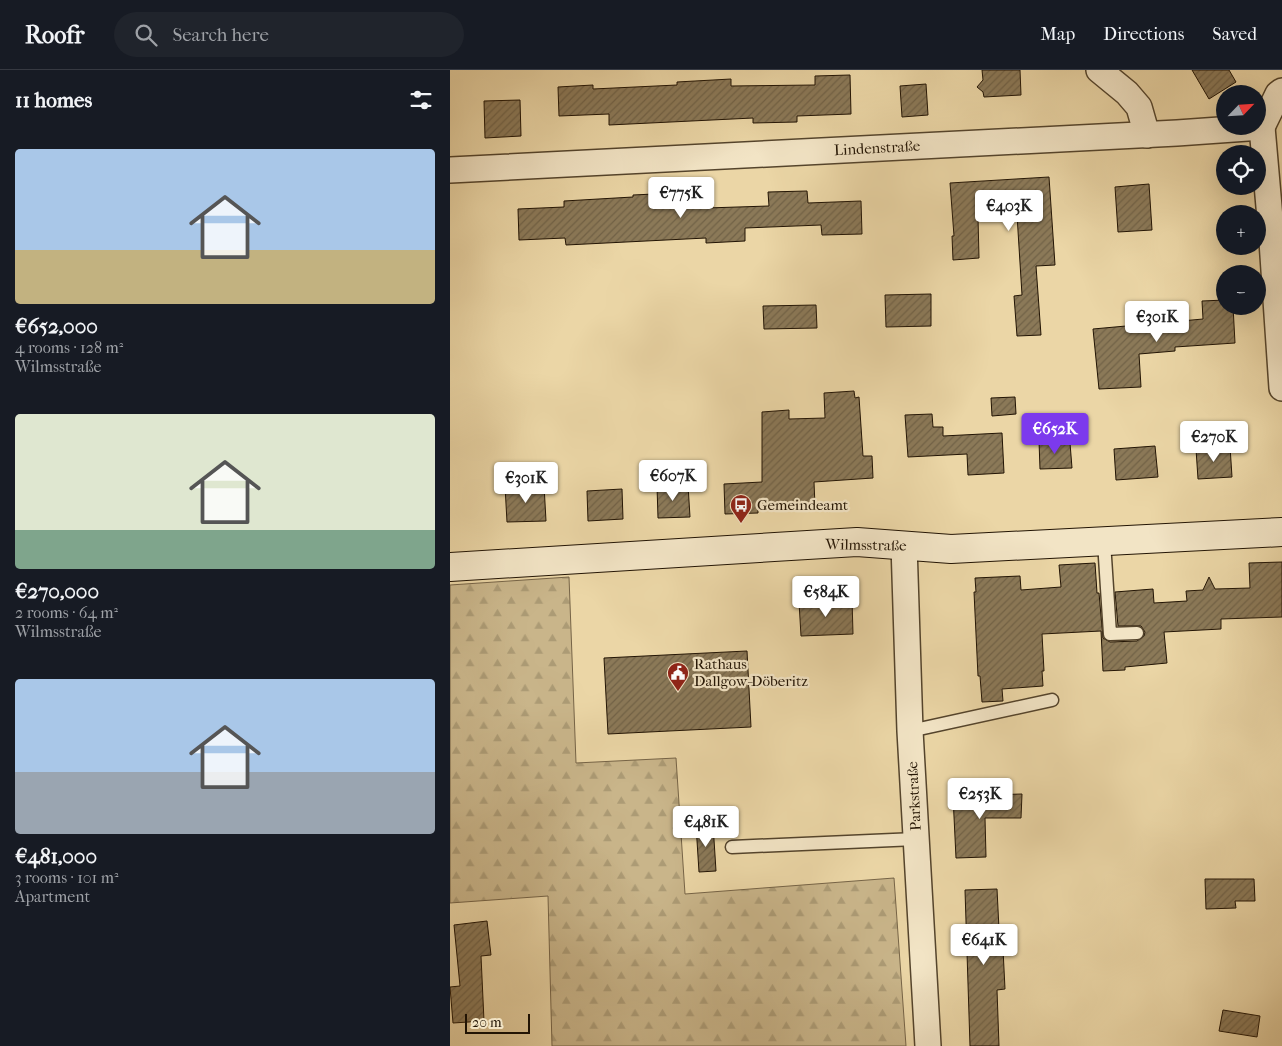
<!DOCTYPE html>
<html lang="en">
<head>
<meta charset="utf-8">
<style>
	:root { --surface:#171b24; --page:#20242c; --text:#f1f3f6; --muted:#9ea1a6; --line:#363941; --accent:#7c3aed }
	body { margin:0; font-family:"IM FELL French Canon",serif; background:var(--page); color:var(--text); height:100vh; display:flex; flex-direction:column; font-size:19px; white-space:nowrap }
	* { box-sizing:border-box; margin:0 }
	p { font-size:16px; color:var(--muted) }
	.icon { flex:none; width:28px; height:28px; fill:none; stroke:currentColor; stroke-width:2; stroke-linecap:round; stroke-linejoin:round }
	.map { position:relative; flex:1; overflow:hidden }
	.side { display:flex; flex-direction:column; background:var(--surface); width:450px }
	.side>* { flex:none }
	.needle { width:32px; rotate:65deg }
	.fabs { position:absolute; left:766px; top:15px; display:grid; gap:10px }
	.fabs a { display:grid; place-items:center; width:50px; height:50px; border-radius:50%; background:var(--surface); box-shadow:0 5px 20px #0002; font-size:25px }
	.scale { position:absolute; left:15px; bottom:12px; width:65px; box-sizing:border-box; padding-left:5px; border:2px solid #221404; border-top:0; font-size:14px; line-height:18px; white-space:nowrap; color:#221404; -webkit-text-stroke:4px #f2e4c5; paint-order:stroke }
	.price { position:absolute; translate:-50% -42px; padding:0 11px; border-radius:5px; background:#fff; color:#222; font-size:16px; line-height:32px; filter:drop-shadow(0 1px 2px #0008) }
	.price::after { content:''; position:absolute; left:50%; top:30px; width:15px; height:11px; margin-left:-8px; background:inherit; clip-path:polygon(0 0,100% 0,50% 100%) }
	.price.current { background:var(--accent); color:#fff }
	ul { padding:0; list-style:none }
	li { display:grid; align-content:center; gap:10px; height:265px; padding:0 15px }
	li span { display:grid; place-items:center; height:155px; border-radius:5px; color:#555 }
	li>.icon { margin-inline-start:auto }
	span .icon { width:90px; height:90px; fill:#fffc; stroke-width:1 }
	li b { font-size:21px }
	h2 { display:flex; justify-content:space-between; align-items:center; height:60px; padding:0 15px; font-size:21px }
	header { display:flex; align-items:center; gap:30px; box-sizing:border-box; height:70px; padding:0 25px; background:var(--surface); border-bottom:1px solid var(--line) }
	header strong { font-size:24px }
	nav { display:flex; gap:28px; margin-inline-start:auto; font-size:18px }
	.search { width:350px; height:45px; background:var(--page); display:flex; align-items:center; gap:12px; box-sizing:border-box; padding:0 18px; border-radius:28px; color:var(--muted); font-size:19px }
	main { display:flex; flex:1; min-height:0 }
	.map>svg:first-child { display:block }
</style>
</head>
<body>
<header>
<strong>Roofr</strong>
<div class="search"><svg class="icon" aria-label="search" viewBox="0 0 24 24"><circle cx="10" cy="10" r="6"/><path d="M15 15l6 6"/></svg>Search here</div>
<nav><a>Map</a><a>Directions</a><a>Saved</a></nav>
</header>
<main>
<section class="side">
<h2>11 homes<svg class="icon" aria-label="filters" viewBox="0 0 24 24"><path d="M4 7h16M4 17h16"/><circle cx="9" cy="7" r="2"/><circle cx="15" cy="17" r="2"/></svg></h2>
<ul>
<li><span style="background:linear-gradient(#a9c7e8 65%,#c2b280 0)"><svg class="icon" aria-label="home" viewBox="0 0 24 24"><path d="M3 11l9-7 9 7M6 9v11h12V9"/></svg></span><div><b>€652,000</b><p>4 rooms · 128 m²</p><p>Wilmsstraße</p></div></li>
<li><span style="background:linear-gradient(#dfe7d0 75%,#7fa58c 0)"><svg class="icon" aria-label="home" viewBox="0 0 24 24"><path d="M3 11l9-7 9 7M6 9v11h12V9"/></svg></span><div><b>€270,000</b><p>2 rooms · 64 m²</p><p>Wilmsstraße</p></div></li>
<li><span style="background:linear-gradient(#a9c7e8 60%,#9aa5b1 0)"><svg class="icon" aria-label="home" viewBox="0 0 24 24"><path d="M3 11l9-7 9 7M6 9v11h12V9"/></svg></span><div><b>€481,000</b><p>3 rooms · 101 m²</p><p>Apartment</p></div></li>
</ul>
</section>
<div class="map">
<svg width="832" height="976" viewBox="0 0 832 976">
	<defs>
		<pattern id="forest-firs" width="22" height="20" patternUnits="userSpaceOnUse" patternTransform="scale(1.25)"><rect width="22" height="20" fill="#c9b58a"/><path d="M5 1l3.5 6h-7zM16 11l3.5 6h-7z" fill="#ac9b75"/></pattern>
		<pattern id="building-hatch" width="6" height="6" patternUnits="userSpaceOnUse" patternTransform="scale(1.25)"><rect width="6" height="6" fill="#8b7958"/><path d="M-1 1l2-2M0 6l6-6M5 7l2-2" fill="none" stroke="#716247"/></pattern>
	</defs>
	<rect width="100%" height="100%" fill="#ebd6a6"/>
	<filter id="stains"><feTurbulence type="fractalNoise" baseFrequency=".004" numOctaves="4"/><feColorMatrix values="0 0 0 0 .2 0 0 0 0 .09 0 0 0 0 .02 0 0 0 .5 -.17"/></filter>
	<radialGradient id="worn" r=".72"><stop offset=".6" stop-color="#630" stop-opacity="0"/><stop offset="1" stop-color="#630" stop-opacity=".3"/></radialGradient>
	<polygon fill="url(#forest-firs)" stroke="#766447" points="119,507 126,693 226,688 235,824 444,808 456,976 102,976 98,826 0,833 0,515"/>
	<g fill="url(#building-hatch)" stroke="#221404">
		<polygon points="532,0 570,0 571,25 534,27 533,22 527,17 533,10"/>
		<polygon points="742,0 779,0 786,12 759,29"/>
		<polygon points="400,5 401,44 347,46 347,52 303,53 303,48 159,55 159,44 109,46 108,17 143,15 143,19 227,15 227,12 281,9 281,16 365,15 365,6"/>
		<polygon points="476,14 478,45 452,47 450,16"/>
		<polygon points="70,30 71,66 35,68 34,31"/>
		<polygon points="599,107 605,195 586,196 591,265 567,266 564,226 572,225 567,145 528,147 529,188 503,190 502,166 504,166 500,113"/>
		<polygon points="699,114 702,160 668,162 665,117"/>
		<polygon points="357,121 358,133 411,131 412,164 372,165 371,155 295,158 295,171 256,173 256,168 116,175 115,168 69,170 68,139 114,137 114,131 183,127 183,125 225,123 225,139 319,136 318,122"/>
		<polygon points="481,224 481,256 436,257 435,225"/>
		<polygon points="775,230 775,236 783,236 785,273 725,277 725,281 689,284 691,317 649,319 643,259 753,249 752,231"/>
		<polygon points="366,235 367,258 314,259 313,236"/>
		<polygon points="404,321 405,328 409,327 413,386 422,386 423,408 364,412 365,436 308,438 308,443 275,444 274,414 312,412 312,342 339,340 339,349 375,348 374,323"/>
		<polygon points="565,327 566,344 542,346 541,328"/>
		<polygon points="482,344 483,357 493,357 493,366 552,363 554,403 518,405 517,384 458,387 455,345"/>
		<polygon points="610,370 610,373 620,373 622,398 590,399 589,371"/>
		<polygon points="705,376 708,407 666,410 664,379"/>
		<polygon points="780,376 782,407 748,409 746,379"/>
		<polygon points="94,415 96,451 57,452 55,416"/>
		<polygon points="238,415 240,447 208,448 207,416"/>
		<polygon points="172,419 173,449 138,451 137,421"/>
		<polygon points="832,492 832,547 771,549 771,559 714,562 717,593 675,597 675,600 653,601 651,561 592,564 594,601 592,601 593,616 552,619 553,631 532,632 530,606 528,606 524,522 526,522 525,508 570,506 571,520 611,517 609,495 645,493 647,523 649,523 653,568 660,572 687,571 694,566 695,562 691,556 668,556 665,522 703,519 704,533 737,531 736,521 753,520 759,507 765,519 800,518 799,493"/>
		<polygon points="402,529 403,564 351,566 349,532"/>
		<polygon points="297,581 301,657 158,664 154,588"/>
		<polygon points="572,724 571,748 535,748 536,787 506,788 503,726"/>
		<polygon points="263,754 266,801 249,802 246,755"/>
		<polygon points="755,809 804,809 805,831 785,831 786,838 756,839"/>
		<polygon points="547,819 550,879 553,879 555,919 547,920 549,976 520,976 515,820"/>
		<polygon points="37,851 41,885 31,886 34,951 3,953 0,917 10,916 4,855"/>
		<polygon points="773,940 810,946 807,967 769,961"/>
	</g>
	<g fill="none" stroke-linecap="round" stroke-linejoin="round">
		<g stroke="#54442c" stroke-width="15">
			<g id="lane">
				<polyline points="654,472 660,564 687,563"/>
				<polyline points="460,661 602,630"/>
				<polyline points="282,777 466,769"/>
			</g>
		</g>
		<g stroke="#54442c" stroke-width="28">
			<g id="street">
				<polyline points="649,0 677,23 689,37 697,65"/>
				<polyline points="812,57 822,171 832,318"/>
				<polyline points="812,57 828,24 832,21"/>
				<polyline points="0,100 727,63 812,57"/>
				<polyline points="454,475 460,661 478,976"/>
			</g>
		</g>
		<g stroke="#221404" stroke-width="30">
			<polyline id="secondary" points="0,497 407,472 501,479 832,462"/>
		</g>
		<use href="#lane" stroke="#f2e4c5" stroke-width="12"/>
		<use href="#street" stroke="#f2e4c5" stroke-width="25"/>
		<use href="#secondary" stroke="#f2e4c5" stroke-width="28"/>
	</g>
	<defs>
		<g id="bus-pin" transform="scale(1.125)"><path d="M0 17L-7.5 6A9.5 9.5 0 1 1 7.5 6Z" fill="#8f2418" stroke="#f2e4c5"/><path d="M-5-6H5V4H4V6H2V4H-2V6H-4V4H-5ZM-3.5-4V0h7V-4ZM-3.5 1.2v1.5H-2V1.2ZM2 1.2v1.5H3.5V1.2Z" fill="#fff"/></g>
		<g id="civic-pin" transform="scale(1.125)"><path d="M0 17L-7.5 6A9.5 9.5 0 1 1 7.5 6Z" fill="#8f2418" stroke="#f2e4c5"/><path d="M-.6-6.5H3V-4.5H.6V-3L4-1V1h2V6H-6V1h2V-1L-.6-3ZM-1.2 2.5V6h2.4V2.5Z" fill="#fff"/></g>
	</defs>
	<g fill-rule="evenodd">
		<use href="#bus-pin" x="291" y="435"/>
		<use href="#civic-pin" x="228" y="603"/>
	</g>
	<g text-anchor="middle" dominant-baseline="central" stroke-width="4.5" stroke-linejoin="round" paint-order="stroke">
		<g font-size="15" fill="#221404" stroke="#f2e4c5">
			<text transform="translate(427 78) rotate(-3)">Lindenstraße</text>
			<text transform="translate(416 475) rotate(1)">Wilmsstraße</text>
			<text transform="translate(464 726) rotate(-93)">Parkstraße</text>
		</g>
		<g font-size="15" fill="#221404" stroke="#f2e4c5" text-anchor="start">
			<text x="307" y="435">Gemeindeamt</text>
			<text x="244" y="594">Rathaus<tspan x="244" dy="17">Dallgow-Döberitz</tspan></text>
		</g>
	</g>
	<rect width="100%" height="100%" filter="url(#stains)"/>
	<rect width="100%" height="100%" fill="url(#worn)"/>
</svg>
<div class="fabs">
<a><svg class="needle" viewBox="-14 -14 28 28"><path d="M0-13l5 13h-10z" fill="#e53935"/><path d="M0 13l5-13h-10z" fill="#9ea1a6"/></svg></a>
<a><svg class="icon" aria-label="locate" viewBox="0 0 24 24"><circle cx="12" cy="12" r="6"/><path d="M12 2v4M12 18v4M2 12h4M18 12h4"/></svg></a>
<a>+</a>
<a>−</a>
</div>
<div class="scale">20 m</div>
<b class="price" style="left:231px;top:149px">€775K</b>
<b class="price" style="left:559px;top:162px">€403K</b>
<b class="price" style="left:707px;top:273px">€301K</b>
<b class="price current" style="left:605px;top:385px">€652K</b>
<b class="price" style="left:764px;top:393px">€270K</b>
<b class="price" style="left:223px;top:432px">€607K</b>
<b class="price" style="left:76px;top:434px">€301K</b>
<b class="price" style="left:376px;top:548px">€584K</b>
<b class="price" style="left:530px;top:750px">€253K</b>
<b class="price" style="left:256px;top:778px">€481K</b>
<b class="price" style="left:534px;top:896px">€641K</b>
</div>
</main>
</body>
</html>
